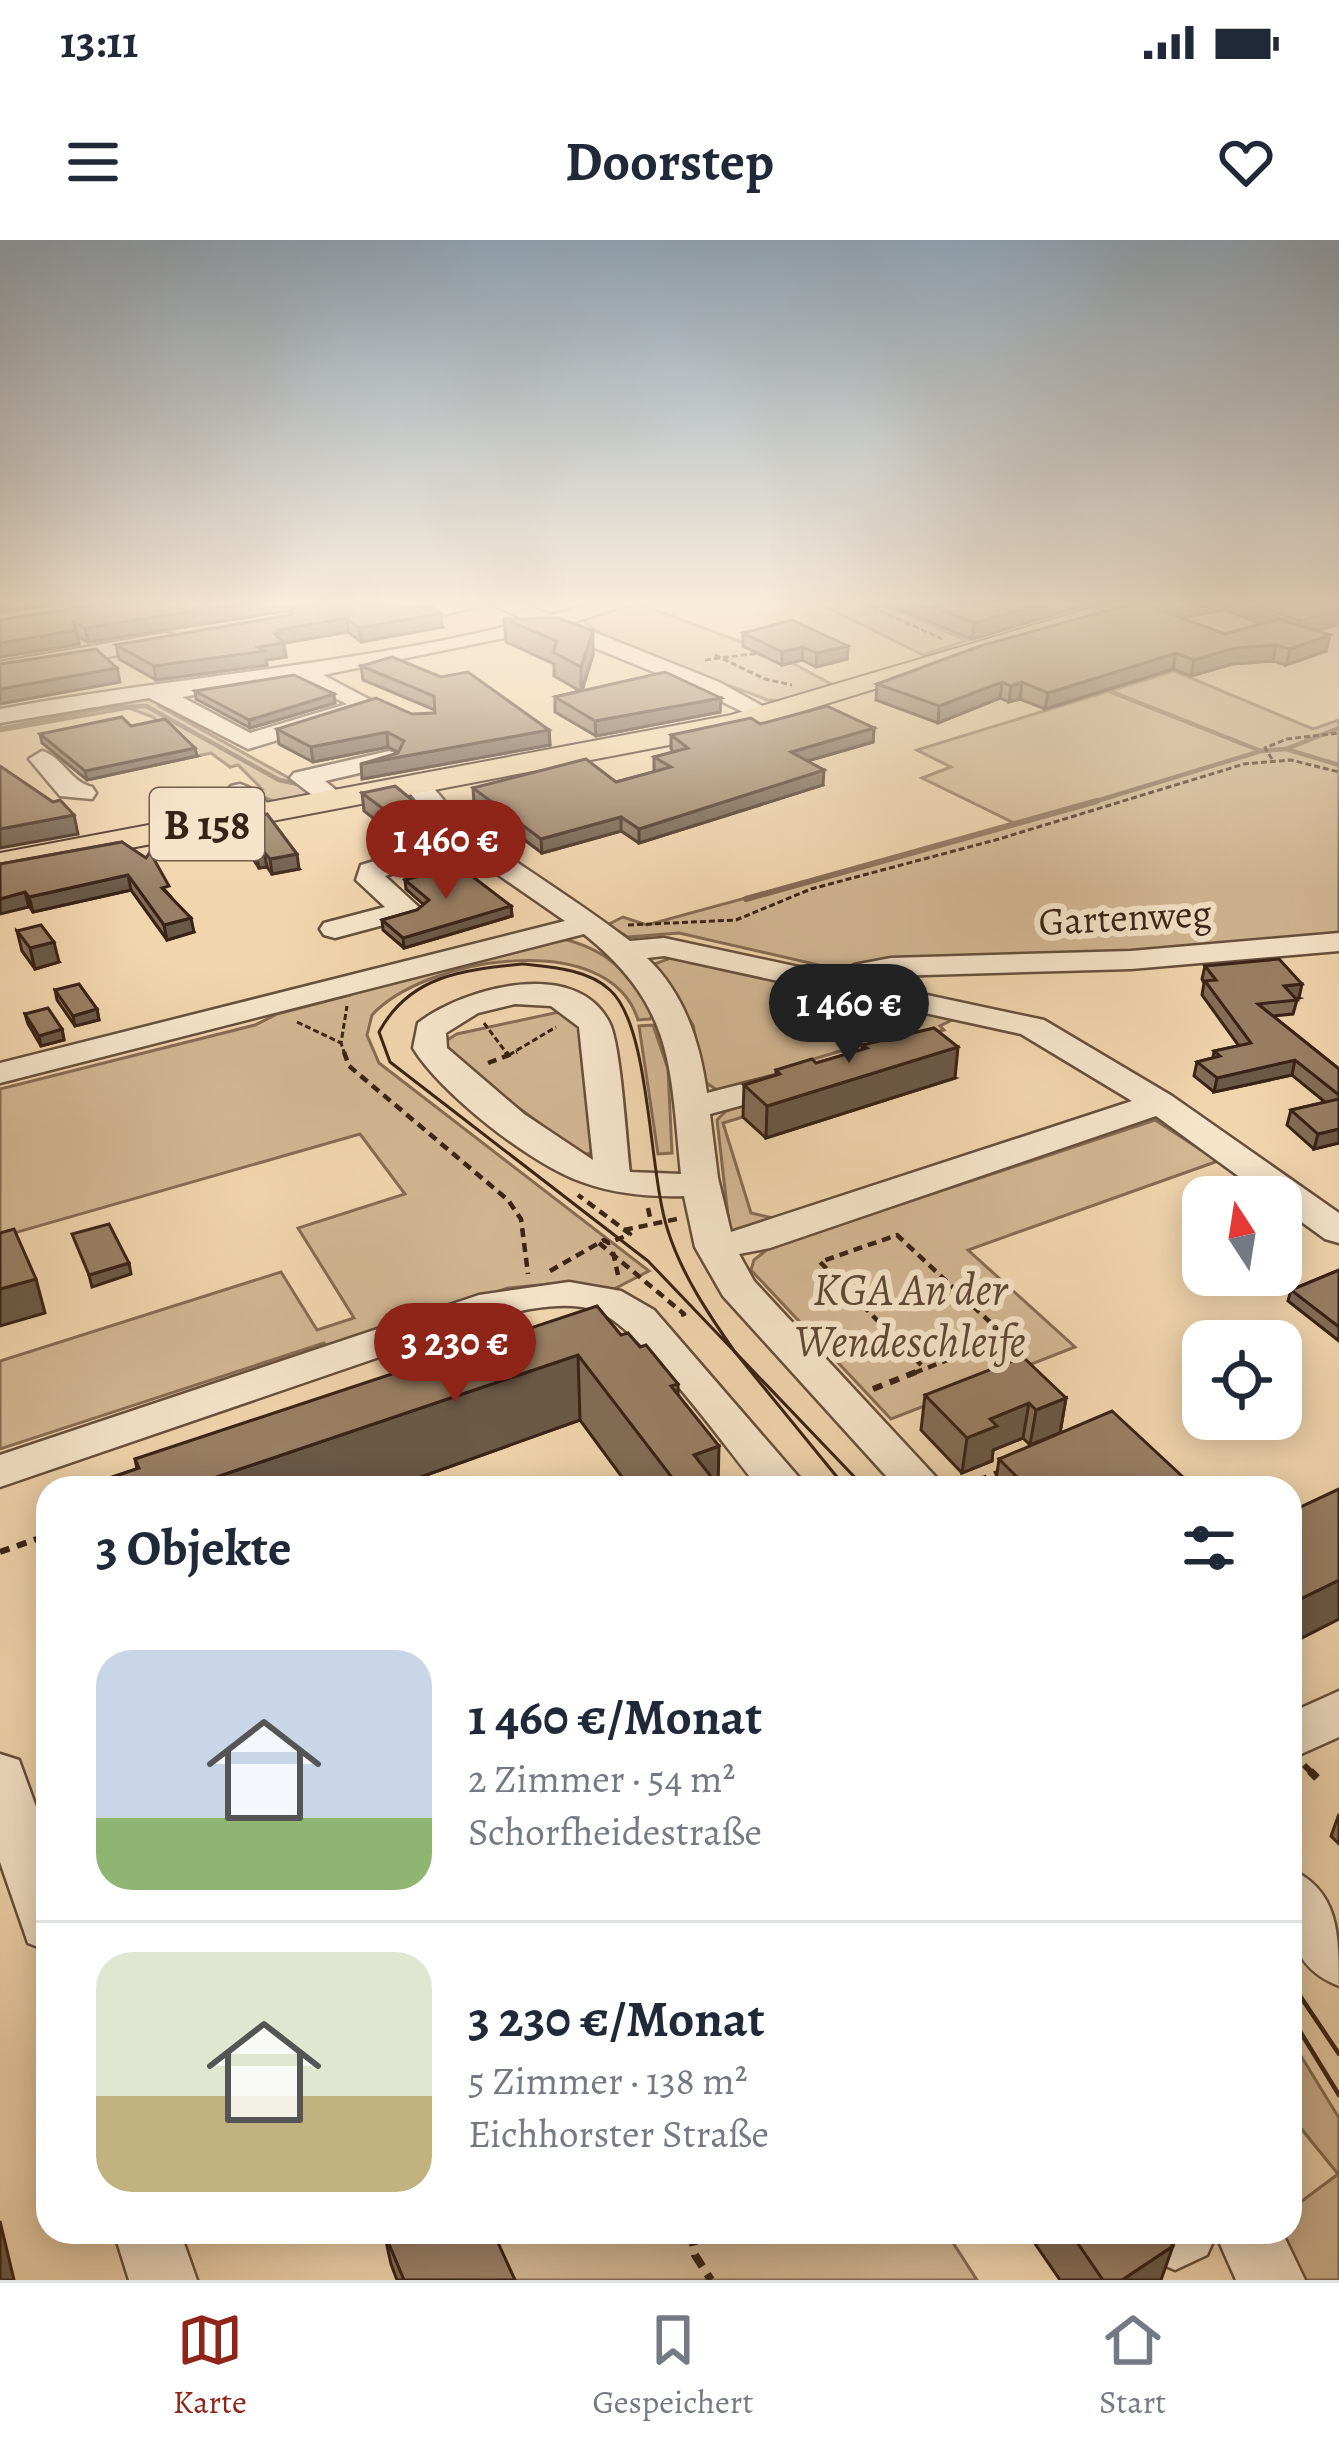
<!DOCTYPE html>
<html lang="de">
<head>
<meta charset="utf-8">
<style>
	:root { --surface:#fff; --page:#f2f2f3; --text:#1f2937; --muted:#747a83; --line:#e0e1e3; --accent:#8f2418 }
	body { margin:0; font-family:Alegreya,serif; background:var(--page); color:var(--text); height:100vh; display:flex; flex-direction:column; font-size:45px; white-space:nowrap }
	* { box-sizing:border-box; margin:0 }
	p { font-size:39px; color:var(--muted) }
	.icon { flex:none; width:66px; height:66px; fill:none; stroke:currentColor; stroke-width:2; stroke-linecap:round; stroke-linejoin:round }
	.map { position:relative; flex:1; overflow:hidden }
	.details { position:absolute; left:36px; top:1236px; width:1266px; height:768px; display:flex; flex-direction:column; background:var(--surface); border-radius:36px; box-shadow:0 6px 30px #0003 }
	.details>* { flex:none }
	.needle { width:78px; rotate:348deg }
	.fabs { position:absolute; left:1182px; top:936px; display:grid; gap:24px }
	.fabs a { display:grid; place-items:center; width:120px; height:120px; border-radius:24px; background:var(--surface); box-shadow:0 6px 30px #0003; font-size:60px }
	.price { position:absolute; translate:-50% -102px; padding:0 27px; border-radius:42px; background:var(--accent); color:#fff; font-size:39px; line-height:78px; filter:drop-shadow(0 3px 6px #0008) }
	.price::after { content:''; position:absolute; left:50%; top:72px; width:36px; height:27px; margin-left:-18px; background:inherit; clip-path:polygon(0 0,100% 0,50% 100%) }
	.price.current { background:#222; color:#fff }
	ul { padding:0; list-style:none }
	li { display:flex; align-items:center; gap:36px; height:300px; padding:0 60px }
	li+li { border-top:3px solid var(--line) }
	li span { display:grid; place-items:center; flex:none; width:336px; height:240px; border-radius:36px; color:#555 }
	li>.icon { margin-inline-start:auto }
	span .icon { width:144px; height:144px; fill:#fffc; stroke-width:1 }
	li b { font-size:51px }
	h2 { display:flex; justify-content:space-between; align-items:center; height:144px; padding:0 60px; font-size:51px }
	.status { display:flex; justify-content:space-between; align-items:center; height:84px; padding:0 60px; background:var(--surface); direction:ltr }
	.status svg { height:33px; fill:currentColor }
	header { display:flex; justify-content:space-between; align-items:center; height:156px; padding:0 60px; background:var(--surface); font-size:54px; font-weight:600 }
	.tab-bar { display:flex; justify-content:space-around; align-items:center; height:168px; border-top:3px solid var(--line); background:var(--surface); font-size:33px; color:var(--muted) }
	.tab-bar a { display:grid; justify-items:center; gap:6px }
	.tab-bar .current { color:var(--accent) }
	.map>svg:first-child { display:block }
</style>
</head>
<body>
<div class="status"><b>13:11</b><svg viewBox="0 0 49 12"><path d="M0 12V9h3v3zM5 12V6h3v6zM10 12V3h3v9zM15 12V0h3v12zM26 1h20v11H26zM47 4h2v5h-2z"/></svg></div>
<header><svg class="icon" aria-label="menu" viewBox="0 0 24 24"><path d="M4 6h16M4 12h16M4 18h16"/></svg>Doorstep<svg class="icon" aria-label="heart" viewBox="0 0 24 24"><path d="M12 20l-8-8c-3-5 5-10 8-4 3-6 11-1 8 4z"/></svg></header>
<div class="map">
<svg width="1339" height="2040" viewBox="0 0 1339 2040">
	<rect width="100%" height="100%" fill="#f1d5ad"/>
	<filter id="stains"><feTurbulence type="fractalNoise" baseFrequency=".00167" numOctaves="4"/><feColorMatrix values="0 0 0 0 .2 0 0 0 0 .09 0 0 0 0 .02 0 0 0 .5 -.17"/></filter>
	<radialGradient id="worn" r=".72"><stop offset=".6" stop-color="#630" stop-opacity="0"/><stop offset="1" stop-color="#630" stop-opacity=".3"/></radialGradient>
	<g fill="#d2b793" stroke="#866c54" stroke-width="3">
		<path d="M637,363L781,417L833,445L783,461L767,460C707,434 630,422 579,377Z"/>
		<polygon points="818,363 888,363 971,399 923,415"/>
		<polygon points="1174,431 1313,489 1339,480 1339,699 849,732 679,693 628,697 607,685 623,677 647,685 1016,584 922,538 951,527 917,510"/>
		<polygon points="141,455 161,461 159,466 316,553 273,561 252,552 262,549 238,525 230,527 211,513 197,516 153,477 129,468 0,491 0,479"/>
		<path d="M559,698C608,709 626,730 653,774L650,779L638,780C609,686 424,718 372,775L367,795L379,823L649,1031L614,1049L560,1043L508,1048L328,1108L324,1103L0,1209V1121L281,1032L317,1090L354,1078L298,988L405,954L360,894L0,997V849L255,785L277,774L350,755L351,750Z"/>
		<polygon points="673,717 954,779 940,786 944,790 873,811 864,804 794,825 802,832 721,853 704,841 693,785 652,725"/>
		<polygon points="559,772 582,782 595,912 583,915 445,814 444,802 457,794"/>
		<polygon points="653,785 668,829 672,913 658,914 639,786"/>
		<polygon points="748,864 756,873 723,883 751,973 777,979 730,993 717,880 726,871"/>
		<polygon points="1155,880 1218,921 968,1010 1075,1107 891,1179 751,1030 754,1020 769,1008"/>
		<polygon points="1290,1798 1339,1878 1339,2040 1291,2040 1264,1992 1290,1992 1290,1970 1338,1934 1290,1875"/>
		<polygon points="473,1992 946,1992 977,2040 505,2040"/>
	</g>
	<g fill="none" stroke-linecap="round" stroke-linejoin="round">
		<g stroke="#826952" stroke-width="4.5">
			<polyline points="882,363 965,399"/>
			<polyline points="1099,447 1261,511 1286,509 1339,525"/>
			<polyline points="0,489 105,468 146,466 279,540 298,544"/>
			<polyline points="1286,509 1339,488"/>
			<polyline points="1087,564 1261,511"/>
		</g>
		<polyline stroke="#826952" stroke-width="6" points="746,659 1097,561"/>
		<g stroke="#674f3c" stroke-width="5">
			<g id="minor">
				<path d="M446,363H521L551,375L598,363H633L571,383L719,442L779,475L767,482L759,480L703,452L548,389L323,435L380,465L376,470L248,509L149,458L0,483V469C177,436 353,426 528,381L492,364L414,381L403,375ZM296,439L347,464L250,493L182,457Z"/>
				<polygon points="166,393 174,395 174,405 0,436 0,422"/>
				<path d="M42,511C63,517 70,542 92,547L96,553L92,559L60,556L29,519Z"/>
				<polygon points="389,511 398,514 402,519 398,524 325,541 347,559 343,565 325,565 290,538 294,533"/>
				<path d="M415,535C435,541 450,574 468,588C518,625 578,661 630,701L664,698L841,736L854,725L891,718L1131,711L1339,693V711L1131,729L891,736L871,743L1044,780L1172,856L1339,973V1003L1325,999L1281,967V957H1267L1156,876L770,1008L739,1014L754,1041L946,1248H897L723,1056L695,1007L684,956C649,957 615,954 582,942C532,925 440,853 413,808L418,783C463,748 578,716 610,784C621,808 626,900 630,932L681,934C670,827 675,767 584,694L0,843V823L565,681L464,611L385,636L422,670L417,676L335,698L324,695L320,689L324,683L385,667L356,640L361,625L448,599L402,543ZM664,716L1021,794L1132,861L731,992L718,938L710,874L805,848L810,841L805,834L793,831L707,853C700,803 685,754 647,718ZM515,764L551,766L579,787L593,920L524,874L447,808L446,793L478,773Z"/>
				<path d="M240,544C254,548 267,561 275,573L271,579H253L227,552L231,546Z"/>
				<path d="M569,1042L621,1051L654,1070L808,1248H759C726,1208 639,1085 595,1070C567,1061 531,1068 502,1075L0,1247V1215L479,1055Z"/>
				<polygon points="1339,1451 1339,1497 1290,1519 1290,1473"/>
				<polygon points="0,1514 19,1520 48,1600 48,1711 28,1703 0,1622"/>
				<path d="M1290,1629C1339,1650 1339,1695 1339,1746C1283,1724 1290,1679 1290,1629Z"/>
				<polygon points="114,1992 180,1992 197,2040 129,2040"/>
				<polygon points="1144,1992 1282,1992 1305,2040 1236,2040 1216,1995 1207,2015 1175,2030 1152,2020"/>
			</g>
		</g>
		<g stroke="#392216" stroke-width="4">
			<polygon id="major" points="1109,363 1157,363 1153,368 1049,395 732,493 0,633 0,613 731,475"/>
		</g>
		<g stroke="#392216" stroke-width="3" stroke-dasharray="6 3" stroke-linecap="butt">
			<polyline points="864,363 942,399"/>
			<polyline points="715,415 765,439 792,445"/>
			<polyline points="705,420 759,413"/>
			<polyline points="1272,519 1265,508 1287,499 1339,493"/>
			<polyline points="628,685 736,680 811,649 999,599 1244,524 1291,520 1339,532"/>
			<polyline points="297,782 341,803"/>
			<polyline points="484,783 508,815"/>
			<polyline points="345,815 341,803 347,766"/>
			<polyline points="509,815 556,787"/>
		</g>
		<g stroke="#392216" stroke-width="4.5" stroke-dasharray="9 6" stroke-linecap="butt">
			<polyline points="344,812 349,826 508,960 521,979 528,1034"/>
			<polyline points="506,812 509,817"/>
			<polyline points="488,823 517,812"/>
			<polyline points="648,968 651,982"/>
			<polyline points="624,990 677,979"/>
			<polyline points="599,1003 684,1074 677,1076"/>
			<polyline points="613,1012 618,1035"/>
			<polyline points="550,1031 604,1000 609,1003 630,994 578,955"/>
			<polyline points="914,1133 1006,1097 897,995 820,1022 924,1128"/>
		</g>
		<g stroke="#392216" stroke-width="6" stroke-dasharray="10 8" stroke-linecap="butt">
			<polyline points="873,1149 921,1130"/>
			<polyline points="961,1248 1000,1232"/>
			<polyline points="0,1312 48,1295"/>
			<polyline points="37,1389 48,1385"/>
			<polyline points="1304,1525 1313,1534"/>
		</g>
		<g stroke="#392216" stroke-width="8" stroke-dasharray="14 9" stroke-linecap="butt">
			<polyline points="1310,1531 1317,1538"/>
			<polyline points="691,1992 695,2015 711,2040"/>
		</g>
		<use href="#minor" fill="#f6e4ca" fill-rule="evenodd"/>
		<use href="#major" fill="#f1d5ad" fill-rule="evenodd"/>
		<g stroke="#392216" stroke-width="3">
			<path d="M523,724C551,727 588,729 610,750C651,787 648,931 668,991C682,1035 709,1075 735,1112L648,1021L390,822L379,792C410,735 463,730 523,724Z"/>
			<polyline points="735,1112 865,1248"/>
			<polyline points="735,1112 846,1248"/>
		</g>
		<g stroke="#392216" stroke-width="4.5">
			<polyline points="1290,1741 1339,1814"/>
			<polyline points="1290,1775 1339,1855"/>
		</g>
	</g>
	<g fill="#846d57" stroke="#392216" stroke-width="3" fill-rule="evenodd">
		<polygon points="107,363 433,363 409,370 442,387 361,402 348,392 284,403 286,417 266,420 267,425 156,440 119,419 116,405 291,375 292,370 88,402 78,397 79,404 0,417 0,380"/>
		<polygon points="900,363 1093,363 972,399 899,369"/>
		<path d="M1135,363H1339V384L1316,391L1330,395L1326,411L1286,425L1273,421L1232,424L1191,436L1173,429L1045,469L1020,459L1009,462L1000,458L938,483L876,460L877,444ZM1225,370L1262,384L1225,394L1180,378Z"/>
		<polygon points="504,379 593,415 582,451 721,458 720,472 596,496 555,472 555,457 580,451 554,436 554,424 506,402"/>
		<polygon points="743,393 848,406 847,419 816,427 802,420 782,425 743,406"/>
		<polygon points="361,426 549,490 550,505 362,539 398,512 388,507 313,522 279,504 277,489 435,473 435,470 363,440"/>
		<polygon points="195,451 335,463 250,488 196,459"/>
		<polygon points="760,484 874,488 873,502 807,521 823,545 639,603 621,591 542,613 474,562 473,548 616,542 654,532 654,517 674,512 671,509 671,495"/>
		<polygon points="131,486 197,516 87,540 42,503 40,494"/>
		<polygon points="362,553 432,576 434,595 404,602 364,571"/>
		<polygon points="234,581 299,629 272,634 267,627 259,628 237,595"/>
		<polygon points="122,602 171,657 194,692 167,700 131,650 33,672 0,624"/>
		<polygon points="405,640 511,666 512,676 404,708 383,690 382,680 417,670 424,665 406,649"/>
		<polygon points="17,691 59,722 35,729 22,711"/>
		<polygon points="1205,726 1299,758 1295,759 1297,760 1293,774 1273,776 1339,829 1339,903 1314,909 1287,885 1291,870 1325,862 1292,835 1214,852 1194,836 1197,822 1213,818 1214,811 1239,806 1202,755 1204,743 1202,739"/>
		<polygon points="55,750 97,769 99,780 75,786 57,760"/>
		<polygon points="25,774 62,789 64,800 41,806 28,784"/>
		<polygon points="862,805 955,838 766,898 743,877 744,845 776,835 776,830 816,823 862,810"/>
		<polygon points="1339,1030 1339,1101 1288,1061 1291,1050"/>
		<polygon points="621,1095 640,1107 678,1144 678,1154 720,1248 630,1248 580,1180 390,1248 80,1248 137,1229 135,1219"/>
		<polygon points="925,1155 1066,1158 1060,1193 1030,1205 1023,1198 993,1210 992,1221 962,1233 921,1190"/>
		<polygon points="999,1219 1184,1238 1181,1248 995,1248"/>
		<polygon points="1339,1574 1339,1604 1331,1596"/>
		<polygon points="384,1992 486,1998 515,2040 397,2040 391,2024"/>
		<polygon points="1027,1992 1163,1992 1161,2040 1060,2040"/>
	</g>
	<g fill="#6b5947" stroke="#392216" stroke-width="3">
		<polygon points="0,363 61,363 0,373"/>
		<polygon points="247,363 292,363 293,370 88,402 85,388"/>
		<polygon points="398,363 433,363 399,373"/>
		<polygon points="1043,363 1093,363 972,399 974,383"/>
		<polygon points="1179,363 1227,363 1225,370 1150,383 1153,368"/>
		<polygon points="1339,370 1339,384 1297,397 1300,381"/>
		<polygon points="441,373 442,387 361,402 359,388"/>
		<polygon points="347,378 348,392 283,403 286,417 266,420 267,425 156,440 154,426 258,407 278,390"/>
		<polygon points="76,390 79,404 0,417 0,403"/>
		<polygon points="593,391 593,415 581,452 581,427"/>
		<polygon points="1330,395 1326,411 1286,425 1290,409"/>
		<polygon points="1276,405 1273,421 1232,424 1191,436 1194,420 1235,408"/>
		<polygon points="848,406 847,419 816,427 817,413"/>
		<polygon points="803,407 802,420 782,425 782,412"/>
		<polygon points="1176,413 1173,429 1045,469 1048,453"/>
		<polygon points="117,428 120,442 0,464 0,449"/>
		<polygon points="1002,442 1000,458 938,483 939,466"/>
		<polygon points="1022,442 1020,459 1009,462 1011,446"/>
		<polygon points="334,454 335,463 250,488 249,480"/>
		<polygon points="721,458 720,472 596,496 595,481"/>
		<polygon points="874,488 873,502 790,526 791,512"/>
		<polygon points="549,490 550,505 362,539 361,524"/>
		<polygon points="387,492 388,507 313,522 311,507"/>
		<polygon points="195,508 197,516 87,540 85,531"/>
		<polygon points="824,530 823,545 639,603 639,589"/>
		<polygon points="74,575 78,594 0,608 0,589"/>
		<polygon points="432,576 434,595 404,602 402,583"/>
		<polygon points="621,577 621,591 542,613 541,599"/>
		<polygon points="264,612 267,627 259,628 256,613"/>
		<polygon points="297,614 299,629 272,634 270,619"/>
		<polygon points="128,635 131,650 33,672 29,657"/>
		<polygon points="25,652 29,667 0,674 0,659"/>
		<polygon points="511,666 512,676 404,708 403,698"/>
		<polygon points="191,678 194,692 167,700 164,685"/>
		<polygon points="54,702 59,722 35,729 30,708"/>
		<polygon points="1302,744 1299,758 1281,760 1284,746"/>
		<polygon points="97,769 99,780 75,786 73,776"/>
		<polygon points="62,789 64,800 41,806 39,796"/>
		<polygon points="958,807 955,838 766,898 767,866"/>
		<polygon points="1295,820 1292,835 1214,852 1217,838"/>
		<polygon points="1339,889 1339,903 1314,909 1318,894"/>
		<polygon points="129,1023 131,1034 92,1047 89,1035"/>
		<polygon points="36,1039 45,1073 0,1086 0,1049"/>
		<polygon points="578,1115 580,1180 390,1248 184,1248"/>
		<polygon points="1066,1158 1060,1193 1030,1205 1036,1170"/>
		<polygon points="1029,1163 1023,1198 993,1210 992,1221 962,1233 967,1198 990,1179"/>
		<polygon points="719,1206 718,1248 694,1215"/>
		<polygon points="1184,1238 1181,1248 1160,1248"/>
		<polygon points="1339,1340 1339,1379 1290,1404 1290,1364"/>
		<polygon points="0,1981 14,2040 0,2040"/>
		<polygon points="1173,2006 1161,2040 1122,2040"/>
	</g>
	<g fill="#997f65" stroke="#392216" stroke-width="3">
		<polygon points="107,363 247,363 85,388 73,382 76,390 0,403 0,380"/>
		<polygon points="294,363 402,363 411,371 433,368 441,373 359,388 347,378 278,390 282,393 275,394 284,403 258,407 265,411 154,426 116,405 291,375"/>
		<polygon points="924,363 1043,363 974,383"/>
		<polygon points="1135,363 1179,363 1153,368 1225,394 1279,379 1330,395 1290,409 1276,405 1235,408 1194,420 1176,413 1048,453 1022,442 1011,446 1002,442 939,466 877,444 980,406"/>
		<polygon points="1251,363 1339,363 1339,370 1300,381"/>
		<polygon points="558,378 593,391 581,427 553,412 557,401 504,379"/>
		<polygon points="792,380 848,406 817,413 803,407 782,412 743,393"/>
		<polygon points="96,409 117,428 0,449 0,424"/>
		<polygon points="392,417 441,437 468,432 549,490 361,524 398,513 404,501 387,492 311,507 277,489 376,458 412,474 435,473 434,456 361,426"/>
		<polygon points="665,432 721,458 595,481 555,457"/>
		<polygon points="294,435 334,454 249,480 195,451"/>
		<polygon points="827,466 874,488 791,512 824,530 639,589 621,577 541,599 473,548 586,519 616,542 671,527 654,517 688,508 671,495 751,478 760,484"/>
		<polygon points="122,477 131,486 165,479 195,508 85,531 40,494"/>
		<polygon points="0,526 53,562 60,560 74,575 0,589"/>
		<polygon points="395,546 432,576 402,583 362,553"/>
		<polygon points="267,574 297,614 270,619 264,612 256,613 234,581"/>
		<polygon points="122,602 146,618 150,612 169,646 162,648 191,678 164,685 128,635 29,657 25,652 0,659 0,624"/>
		<polygon points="451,627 460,627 511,666 403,698 382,680 417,670 429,660 405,640"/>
		<polygon points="41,685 54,702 30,708 17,691"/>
		<polygon points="1279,719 1302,744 1284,746 1297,760 1258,764 1339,829 1339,855 1295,820 1217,838 1197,822 1220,816 1214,811 1251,803 1205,741 1216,740 1205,726"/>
		<polygon points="79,744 97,769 73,776 55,750"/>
		<polygon points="48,768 62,789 39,796 25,774"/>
		<polygon points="934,788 958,807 767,866 744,845 780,834 776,830 812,819 816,823 867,808 862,805"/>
		<polygon points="1339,859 1339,889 1318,894 1291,870"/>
		<polygon points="109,984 129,1023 89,1035 72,994"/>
		<polygon points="14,989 36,1039 0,1049 0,993"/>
		<polygon points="1339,1030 1339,1087 1291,1050"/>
		<polygon points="597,1066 621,1095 628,1093 640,1107 646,1105 678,1144 671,1146 719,1206 694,1215 720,1248 680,1248 578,1115 184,1248 80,1248 139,1228 135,1219"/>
		<polygon points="1023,1117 1066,1158 1036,1170 1029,1163 990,1179 997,1186 967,1198 925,1155"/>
		<polygon points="1112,1171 1184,1238 1160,1248 1028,1248 999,1219"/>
		<polygon points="1339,1249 1339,1340 1290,1364 1290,1272"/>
		<polygon points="384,1992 483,1992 486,1998 494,1994 515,2040 404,2040"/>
		<polygon points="1070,1992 1163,1992 1173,2006 1122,2040 1103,2040"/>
	</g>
	<linearGradient id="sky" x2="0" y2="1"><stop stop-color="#92a9bc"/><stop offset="0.56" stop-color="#f9ecda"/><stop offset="1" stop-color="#f9ecda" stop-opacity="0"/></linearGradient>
	<rect width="1339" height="649" fill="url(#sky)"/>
	<g text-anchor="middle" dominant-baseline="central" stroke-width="12" stroke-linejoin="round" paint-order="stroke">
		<g font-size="39" fill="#392216" stroke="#f6e4ca">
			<text transform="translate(1125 677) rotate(-3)">Gartenweg</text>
		</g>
		<rect fill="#f6e4ca" stroke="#725c4c" stroke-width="3" x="150" y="548" width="114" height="72" rx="9"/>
		<g font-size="42" font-weight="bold" fill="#392216">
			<text x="207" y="584">B 158</text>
		</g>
		<g font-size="45" font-style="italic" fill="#5f4735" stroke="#f6e4ca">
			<text x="910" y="1049">KGA An der<tspan x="910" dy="52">Wendeschleife</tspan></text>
		</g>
	</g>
	<rect width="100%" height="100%" filter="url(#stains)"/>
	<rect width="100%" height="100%" fill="url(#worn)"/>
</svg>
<div class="fabs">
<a><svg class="needle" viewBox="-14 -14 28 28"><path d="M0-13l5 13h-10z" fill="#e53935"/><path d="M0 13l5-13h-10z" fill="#747a83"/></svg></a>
<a><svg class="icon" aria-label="locate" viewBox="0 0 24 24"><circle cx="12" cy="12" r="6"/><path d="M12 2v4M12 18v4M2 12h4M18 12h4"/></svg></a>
</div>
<b class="price" style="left:446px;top:662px">1 460 €</b>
<b class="price current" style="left:849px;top:826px">1 460 €</b>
<b class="price" style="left:455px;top:1165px">3 230 €</b>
<section class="details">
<h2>3 Objekte<svg class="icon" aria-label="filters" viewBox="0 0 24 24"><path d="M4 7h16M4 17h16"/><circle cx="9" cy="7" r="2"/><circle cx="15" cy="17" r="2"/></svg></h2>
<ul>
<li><span style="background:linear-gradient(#c9d6e8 70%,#8fb573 0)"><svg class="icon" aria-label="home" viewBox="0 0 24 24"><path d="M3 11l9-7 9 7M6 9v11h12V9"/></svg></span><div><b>1 460 €/Monat</b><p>2 Zimmer · 54 m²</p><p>Schorfheidestraße</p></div></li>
<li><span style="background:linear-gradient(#dfe7d0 60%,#c2b280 0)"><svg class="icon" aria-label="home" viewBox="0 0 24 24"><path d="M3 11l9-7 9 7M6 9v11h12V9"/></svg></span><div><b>3 230 €/Monat</b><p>5 Zimmer · 138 m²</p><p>Eichhorster Straße</p></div></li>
</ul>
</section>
</div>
<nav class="tab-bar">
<a class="current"><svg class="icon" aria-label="map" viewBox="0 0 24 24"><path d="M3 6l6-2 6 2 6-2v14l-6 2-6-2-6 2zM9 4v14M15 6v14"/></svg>Karte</a>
<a><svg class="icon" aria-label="saved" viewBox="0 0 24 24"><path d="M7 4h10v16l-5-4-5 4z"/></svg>Gespeichert</a>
<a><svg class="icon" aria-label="home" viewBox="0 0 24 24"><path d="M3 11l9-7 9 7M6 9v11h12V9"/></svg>Start</a>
</nav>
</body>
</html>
